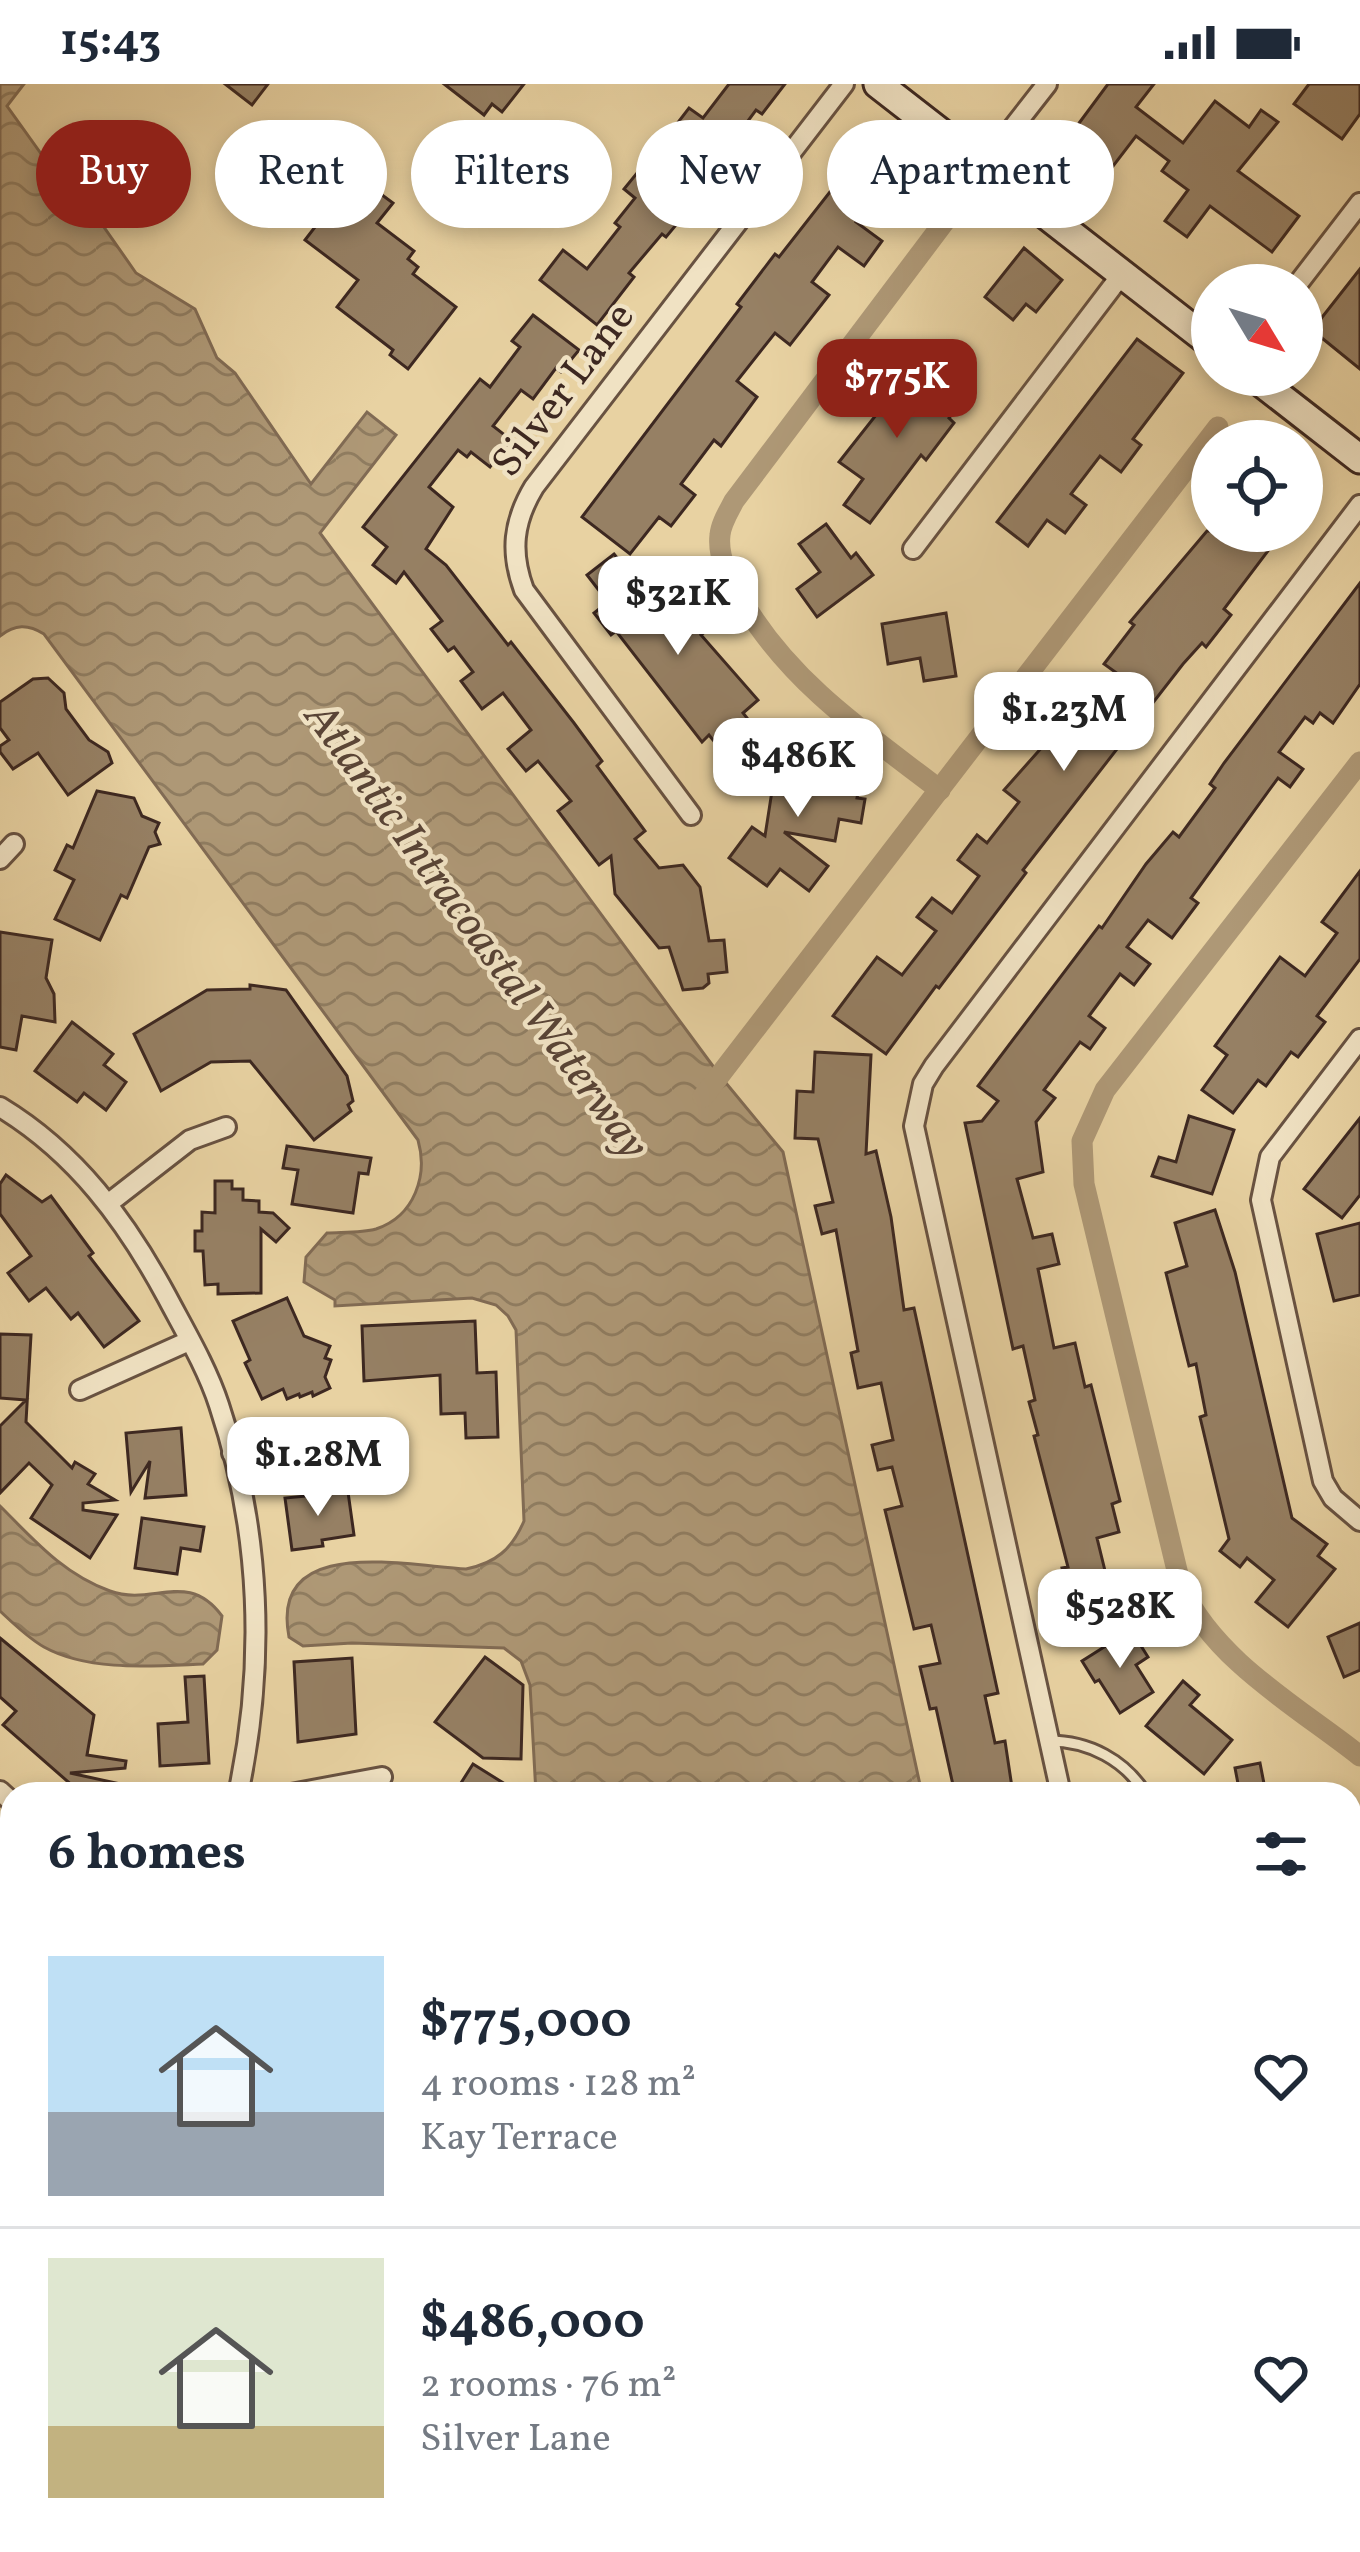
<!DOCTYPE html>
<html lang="en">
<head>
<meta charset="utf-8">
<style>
	:root { --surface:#fff; --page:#f6f6f7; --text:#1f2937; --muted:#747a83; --line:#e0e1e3; --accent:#8f2418 }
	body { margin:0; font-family:Vollkorn,serif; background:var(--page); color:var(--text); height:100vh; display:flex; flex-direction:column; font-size:45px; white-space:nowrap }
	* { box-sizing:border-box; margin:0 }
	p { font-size:39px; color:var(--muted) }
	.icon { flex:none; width:66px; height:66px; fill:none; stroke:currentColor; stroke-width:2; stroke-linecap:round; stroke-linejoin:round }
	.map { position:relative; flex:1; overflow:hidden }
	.sheet { position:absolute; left:0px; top:1698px; width:1362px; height:771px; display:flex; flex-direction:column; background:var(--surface); border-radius:36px 36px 0 0; box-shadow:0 6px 18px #0003 }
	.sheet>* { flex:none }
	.banner { position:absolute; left:36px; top:36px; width:1290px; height:108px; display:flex; gap:24px }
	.needle { width:78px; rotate:128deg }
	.tools { position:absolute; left:1191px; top:180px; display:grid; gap:24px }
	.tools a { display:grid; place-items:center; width:132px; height:132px; border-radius:50%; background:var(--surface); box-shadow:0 6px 18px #0003; font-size:60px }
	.price { position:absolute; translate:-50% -102px; padding:0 27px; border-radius:24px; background:#fff; color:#222; font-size:39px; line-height:78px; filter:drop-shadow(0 3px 6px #0008) }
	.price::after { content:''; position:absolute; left:50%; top:72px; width:36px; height:27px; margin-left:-18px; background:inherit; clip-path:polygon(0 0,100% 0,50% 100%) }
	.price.on { background:var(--accent); color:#fff }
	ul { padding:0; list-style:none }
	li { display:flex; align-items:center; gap:36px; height:300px; padding:0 48px }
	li+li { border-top:3px solid var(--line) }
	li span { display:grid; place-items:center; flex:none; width:336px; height:240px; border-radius:0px; color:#555 }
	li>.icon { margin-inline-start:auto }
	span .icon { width:144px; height:144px; fill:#fffc; stroke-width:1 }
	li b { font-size:51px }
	h2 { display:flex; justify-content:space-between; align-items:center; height:144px; padding:0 48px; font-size:51px }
	.pill { padding:0 42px; border-radius:54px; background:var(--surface); box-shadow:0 6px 18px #0003; font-size:42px; line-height:108px }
	.pill.on { background:var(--accent); color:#fff }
	.status { display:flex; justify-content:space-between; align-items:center; height:84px; padding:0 60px; background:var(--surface); direction:ltr }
	.status svg { height:33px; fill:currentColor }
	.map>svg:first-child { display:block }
</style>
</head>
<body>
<div class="status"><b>15:43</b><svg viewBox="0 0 49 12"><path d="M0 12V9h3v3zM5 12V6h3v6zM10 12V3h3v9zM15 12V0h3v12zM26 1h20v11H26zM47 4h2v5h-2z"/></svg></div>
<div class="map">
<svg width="1360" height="2468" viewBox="0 0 1360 2468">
	<defs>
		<pattern id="park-crowns" width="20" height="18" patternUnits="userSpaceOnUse" patternTransform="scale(3)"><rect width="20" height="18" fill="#cbb58c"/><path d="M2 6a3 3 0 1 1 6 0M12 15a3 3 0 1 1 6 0" fill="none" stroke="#a69372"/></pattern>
		<pattern id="water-waves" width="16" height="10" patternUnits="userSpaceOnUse" patternTransform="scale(3)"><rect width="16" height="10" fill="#ae9876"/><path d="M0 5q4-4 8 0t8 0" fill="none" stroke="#8f7c60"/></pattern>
	</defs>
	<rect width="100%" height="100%" fill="#e8d2a2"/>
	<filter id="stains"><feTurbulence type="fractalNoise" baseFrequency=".00167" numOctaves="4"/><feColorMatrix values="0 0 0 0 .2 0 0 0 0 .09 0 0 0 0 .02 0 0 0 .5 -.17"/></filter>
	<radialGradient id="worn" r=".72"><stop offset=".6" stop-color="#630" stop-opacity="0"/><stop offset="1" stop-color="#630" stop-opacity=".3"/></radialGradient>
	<g fill="url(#park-crowns)" stroke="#846e56" stroke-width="3">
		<polygon points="1360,1818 1360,2468 1192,2468 1187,2457 1350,2457 1350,1831"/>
		<polygon points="0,1890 12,1901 12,2034 0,2049"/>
		<polygon points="0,2390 12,2403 12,2457 62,2457 73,2468 0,2468"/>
		<polygon points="149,2457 396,2457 407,2468 160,2468"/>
		<polygon points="523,2457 708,2457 716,2468 511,2468"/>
	</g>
	<g fill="url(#water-waves)" stroke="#816b54" stroke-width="3">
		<path d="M0,0H24L7,22L72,113L108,65L126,80L92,126L136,189L195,225L217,274L235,289L311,400L367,328L396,351L320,449L721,993L783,1068L922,1710H536L530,1601L521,1577L504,1564L352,1559L303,1562L289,1553C269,1450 406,1482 466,1485C496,1479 512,1465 524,1437L516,1246L508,1232L496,1221L472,1214L335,1222V1216L304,1198L306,1173L327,1149C342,1148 362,1149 376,1145C415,1132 428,1091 418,1056L44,550C28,540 15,540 0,552Z"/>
		<path d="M0,1422C34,1456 63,1490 110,1507C153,1523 187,1485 222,1532L217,1566L203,1580C154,1582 89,1588 44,1563C28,1554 14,1540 0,1527Z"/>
		<polygon points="396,2457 523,2457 511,2468 407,2468"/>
		<polygon points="708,2457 1187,2457 1192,2468 716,2468"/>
	</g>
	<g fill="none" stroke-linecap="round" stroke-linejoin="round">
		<g stroke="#ae9876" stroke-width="21">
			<path d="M1360,678L1105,1006L1082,1057L1084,1100L1181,1503C1215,1577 1298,1623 1360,1672"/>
			<path d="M940,706C867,650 793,601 744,520C732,500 717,476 720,451C721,439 729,427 734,417L948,133"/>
			<polyline points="703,1013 1218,343"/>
			<polyline points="1350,1765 1360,1752"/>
		</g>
	</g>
	<g fill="#968064" stroke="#3d2821" stroke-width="3">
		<polygon points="225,0 268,0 252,21"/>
		<polygon points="444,0 524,0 502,28 492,20 484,31"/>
		<polygon points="729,0 785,0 762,30 756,26 733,57 738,60 719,86 711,81 679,123 686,129 666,153 662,150 629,189 634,193 597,241 540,196 563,166 587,185 620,143 615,139 635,114 624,105 637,89 649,99 680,57 669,50 689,24 703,34"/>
		<polygon points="1108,0 1154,0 1136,23 1183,59 1215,17 1249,43 1261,26 1278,38 1238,87 1299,132 1272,168 1210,122 1187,153 1165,137 1188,106 1162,87 1169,77 1136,52 1104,94 1079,75 1086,67 1068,54"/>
		<polygon points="1309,0 1360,0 1360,30 1342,55 1294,20"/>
		<polygon points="873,53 919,91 900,115 885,103 856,138 882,157 864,182 838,163 812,198 829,211 790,261 775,249 737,297 757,313 721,362 714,356 681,400 695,411 671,442 659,433 630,470 582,433 741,223 737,220 775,170 779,173"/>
		<polygon points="355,91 393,119 377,139 414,167 408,175 418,183 413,190 456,223 408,285 390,271 393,266 337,223 358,196 305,156"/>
		<polygon points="1024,164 1062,196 1036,228 1026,220 1013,236 985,213"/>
		<polygon points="1360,185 1360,285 1312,246"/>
		<polygon points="533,231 579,266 561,288 556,284 533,315 521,306 493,342 511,356 490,383 471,368 467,373 458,366 429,403 453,423 426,465 446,481 508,561 511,558 574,639 602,677 597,682 645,747 635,755 659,784 683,781 700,803 709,857 724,856 727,888 708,890 709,899 703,904 683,906 669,863 659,864 615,810 611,772 599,781 558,727 571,717 538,677 526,687 508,665 531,646 503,609 482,625 461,597 473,588 454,563 448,567 431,545 442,537 404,488 396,499 373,481 387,463 363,443 480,295 490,303 520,263 512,257"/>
		<polygon points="1137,255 1183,289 1133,355 1141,361 1121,388 1100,372 1071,410 1086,421 1065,449 1047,436 1028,462 997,438"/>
		<polygon points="913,284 960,319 949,334 954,339 926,376 921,371 870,439 844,421 863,395 839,378"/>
		<polygon points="826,440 851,474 856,469 873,491 817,533 797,505 820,488 799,460"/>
		<polygon points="1207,447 1283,447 1224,525 1231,531 1206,563 1202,559 1183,580 1023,786 1026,789 939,904 936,902 886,970 833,932 877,873 902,891 936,847 917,833 932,814 952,829 979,792 958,776 977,751 987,759 1019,718 1004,706 1060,643 1054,639 1077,612 1099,630 1125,595 1104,580 1134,541 1130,538"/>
		<polygon points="614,470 641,504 659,489 707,546 701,551 758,616 743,629 766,658 735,683 709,651 702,658 616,547 611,551 594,529 608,518 587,491"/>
		<polygon points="1360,499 1360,600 1333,639 1320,629 1313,639 1305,633 1279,668 1303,685 1290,703 1278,694 1191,814 1198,819 1172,854 1148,836 1127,863 1150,880 1134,901 1120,890 1089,932 1105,944 1090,965 1080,958 1044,1006 1055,1014 1036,1038 1043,1088 1017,1095 1033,1154 1052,1150 1059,1180 1038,1185 1054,1264 1075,1259 1085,1303 1091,1301 1120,1417 1112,1420 1119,1448 1097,1454 1108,1499 1129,1493 1137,1529 1075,1544 1062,1484 1068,1483 1034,1352 1038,1351 1029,1318 1035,1316 1023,1262 1013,1265 965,1039 982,1037 998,1017 978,1002 1099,842 1102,844 1146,780 1173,748 1179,753 1215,704 1210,700 1224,679"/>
		<polygon points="946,529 956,592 924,597 920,574 888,580 882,540"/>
		<polygon points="48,594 64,609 66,625 89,656 108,668 112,679 68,711 38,669 13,685 0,668 0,662 9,656 0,644 0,618 33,595"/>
		<polygon points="779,662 820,669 815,692 860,699 857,714 865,715 861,739 839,735 835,757 784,748 828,782 809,807 780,785 767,802 729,774 752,743 765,752"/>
		<polygon points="97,707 134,714 142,732 159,739 155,748 160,760 149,763 127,814 121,811 100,856 55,835 74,796 55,786 67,761 73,764"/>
		<polygon points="1360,787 1360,875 1317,932 1325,938 1298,973 1291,968 1266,1002 1258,996 1233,1029 1202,1006 1227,971 1215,962 1280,873 1305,892 1337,849 1322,838"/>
		<polygon points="0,848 52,856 46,894 54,910 55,938 22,932 16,966 0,963"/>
		<polygon points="250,901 286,906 347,992 353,1017 348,1021 351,1027 314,1056 250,977 211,978 161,1007 134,950 207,906 250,905"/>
		<polygon points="72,938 113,970 104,981 126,998 106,1026 84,1009 77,1018 35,987"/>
		<polygon points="815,968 871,971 866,1070 876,1067 891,1133 904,1226 914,1224 998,1609 985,1612 995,1659 1005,1657 1013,1710 955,1710 936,1624 930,1625 920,1583 940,1579 931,1541 914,1545 885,1426 902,1422 892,1383 878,1386 872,1361 893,1356 881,1299 858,1304 851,1269 858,1267 836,1146 822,1150 815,1122 833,1118 818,1055 795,1054 797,1007 813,1008"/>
		<polygon points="1189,1032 1234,1046 1212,1110 1152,1092 1159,1073 1176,1078"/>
		<polygon points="1360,1034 1360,1111 1342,1134 1304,1105"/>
		<polygon points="287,1062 371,1074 368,1090 359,1089 353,1129 292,1120 298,1086 283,1084"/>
		<polygon points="6,1091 42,1118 51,1112 93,1169 89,1172 139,1237 104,1263 78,1229 71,1235 46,1204 29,1217 8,1189 31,1172 0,1130 0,1100"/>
		<polygon points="215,1097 232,1097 232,1105 243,1105 243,1116 259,1117 259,1128 273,1129 289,1144 276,1158 261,1145 261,1209 218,1210 218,1200 205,1201 203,1167 195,1167 195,1147 202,1147 202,1128 215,1129"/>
		<polygon points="1215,1126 1235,1188 1292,1434 1327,1460 1318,1472 1335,1485 1288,1543 1256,1518 1274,1496 1247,1474 1240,1483 1220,1467 1229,1455 1200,1333 1206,1331 1196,1280 1189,1282 1166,1189 1187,1182 1175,1139"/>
		<polygon points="1360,1139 1360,1211 1334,1217 1317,1150"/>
		<polygon points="287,1214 304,1252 330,1262 325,1274 331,1276 325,1293 330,1304 313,1312 312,1308 300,1313 299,1310 287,1315 283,1305 262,1315 245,1279 250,1276 233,1237"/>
		<polygon points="475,1237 477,1289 496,1288 498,1353 466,1354 465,1329 441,1330 440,1291 364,1297 362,1242"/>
		<polygon points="0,1250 31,1251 26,1338 72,1384 75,1378 95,1390 88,1400 115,1416 83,1419 83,1426 117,1431 90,1474 31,1434 52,1401 29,1379 0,1409 0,1342 26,1316 0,1314"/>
		<polygon points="181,1344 186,1411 145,1414 150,1377 131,1408 126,1349"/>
		<polygon points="348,1408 354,1451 322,1456 323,1462 292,1466 285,1414"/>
		<polygon points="142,1434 204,1443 200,1467 181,1464 177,1490 135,1484"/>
		<polygon points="1360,1539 1360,1586 1344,1593 1328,1553"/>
		<polygon points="1131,1546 1148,1573 1136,1581 1153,1608 1120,1629 1099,1596 1095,1598 1082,1577"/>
		<polygon points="0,1554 94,1631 87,1671 126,1677 125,1684 70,1689 134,1703 133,1710 82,1710 3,1641 16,1627 0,1613"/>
		<polygon points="485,1573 523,1601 521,1675 483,1674 435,1638"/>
		<polygon points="352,1574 356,1650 298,1658 294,1578"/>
		<polygon points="204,1592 209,1679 160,1682 158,1640 188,1638 185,1593"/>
		<polygon points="1183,1597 1199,1611 1190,1621 1232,1656 1204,1690 1146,1642"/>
		<polygon points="1260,1679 1266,1710 1240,1710 1235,1684"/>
		<polygon points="473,1680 521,1710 454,1710"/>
	</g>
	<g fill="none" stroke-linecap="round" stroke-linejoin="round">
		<g stroke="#685241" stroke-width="15">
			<g id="lane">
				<path d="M1049,1657C1089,1657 1125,1676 1146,1710"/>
				<polyline points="550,2468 586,2461"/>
			</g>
		</g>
		<g stroke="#685241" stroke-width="24">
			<g id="street">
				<polyline points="983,82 1047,0"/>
				<polyline points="1297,201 1360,119"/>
				<polyline points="913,465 1122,190"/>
				<path d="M691,731L524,506C510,468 513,438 534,403L844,0"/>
				<polyline points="0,775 14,760"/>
				<polyline points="1360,955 1270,1073 1261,1116 1323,1397 1333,1414 1360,1437"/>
				<path d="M0,1023C76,1069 126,1137 167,1213C185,1247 207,1284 219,1321C261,1447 266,1580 238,1710"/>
				<polyline points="109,1119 190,1056 226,1043"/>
				<polyline points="80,1306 189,1257"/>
				<polyline points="232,1369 350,1353 379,1356"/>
				<polyline points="0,1707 12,1718"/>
				<polyline points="291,1710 382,1693"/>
				<polyline points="1061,1710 914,1042 923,1000 934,982 1360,421"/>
				<polyline points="0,2095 12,2080"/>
				<polyline points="0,2176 12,2161"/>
			</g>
		</g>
		<g stroke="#3d2821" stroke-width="33">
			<g id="secondary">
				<polyline points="878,0 1212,260"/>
				<polyline points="1252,291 1360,375"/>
				<polyline points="0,2361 12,2373"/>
				<polyline points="93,2457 104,2468"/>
			</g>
		</g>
		<use href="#lane" stroke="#f0e2c3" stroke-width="9"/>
		<use href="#street" stroke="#f0e2c3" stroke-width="18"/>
		<use href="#secondary" stroke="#f0e2c3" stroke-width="27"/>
	</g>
	<g text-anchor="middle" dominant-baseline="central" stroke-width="9" stroke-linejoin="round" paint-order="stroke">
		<g font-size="42" fill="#3d2821" stroke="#f0e2c3">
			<text transform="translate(565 307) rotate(-53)">Silver Lane</text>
		</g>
		<g font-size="45" font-style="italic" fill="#594436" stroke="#f0e2c3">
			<text transform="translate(475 848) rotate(54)">Atlantic Intracoastal Waterway</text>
		</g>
	</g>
	<rect width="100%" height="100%" filter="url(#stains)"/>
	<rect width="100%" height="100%" fill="url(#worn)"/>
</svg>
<div class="tools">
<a><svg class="needle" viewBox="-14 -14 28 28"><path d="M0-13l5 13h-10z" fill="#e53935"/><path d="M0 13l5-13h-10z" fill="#747a83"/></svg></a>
<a><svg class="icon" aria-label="locate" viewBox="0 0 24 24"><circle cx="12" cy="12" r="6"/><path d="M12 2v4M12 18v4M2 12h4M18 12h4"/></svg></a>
</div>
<b class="price on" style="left:897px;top:357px">$775K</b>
<b class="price" style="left:678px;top:574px">$321K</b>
<b class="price" style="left:1064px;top:690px">$1.23M</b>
<b class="price" style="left:798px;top:736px">$486K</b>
<b class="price" style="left:318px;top:1435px">$1.28M</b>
<b class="price" style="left:1120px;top:1587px">$528K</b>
<div class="banner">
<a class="pill on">Buy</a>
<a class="pill">Rent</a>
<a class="pill">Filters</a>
<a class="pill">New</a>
<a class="pill">Apartment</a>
</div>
<section class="sheet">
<h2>6 homes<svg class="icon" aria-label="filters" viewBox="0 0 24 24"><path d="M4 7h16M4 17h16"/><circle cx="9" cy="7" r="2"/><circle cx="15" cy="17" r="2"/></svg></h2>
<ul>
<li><span style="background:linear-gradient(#bfe0f5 65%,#9aa5b1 0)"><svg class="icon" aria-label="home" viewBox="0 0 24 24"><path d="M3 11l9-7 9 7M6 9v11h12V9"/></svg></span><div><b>$775,000</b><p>4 rooms · 128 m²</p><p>Kay Terrace</p></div><svg class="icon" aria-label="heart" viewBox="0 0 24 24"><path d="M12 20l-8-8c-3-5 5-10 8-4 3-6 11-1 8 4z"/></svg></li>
<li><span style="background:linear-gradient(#dfe7d0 70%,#c2b280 0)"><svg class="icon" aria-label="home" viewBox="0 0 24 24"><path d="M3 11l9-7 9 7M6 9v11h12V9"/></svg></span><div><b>$486,000</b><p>2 rooms · 76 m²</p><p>Silver Lane</p></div><svg class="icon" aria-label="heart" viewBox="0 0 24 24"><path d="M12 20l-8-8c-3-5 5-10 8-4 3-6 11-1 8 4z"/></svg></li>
</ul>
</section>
</div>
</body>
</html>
